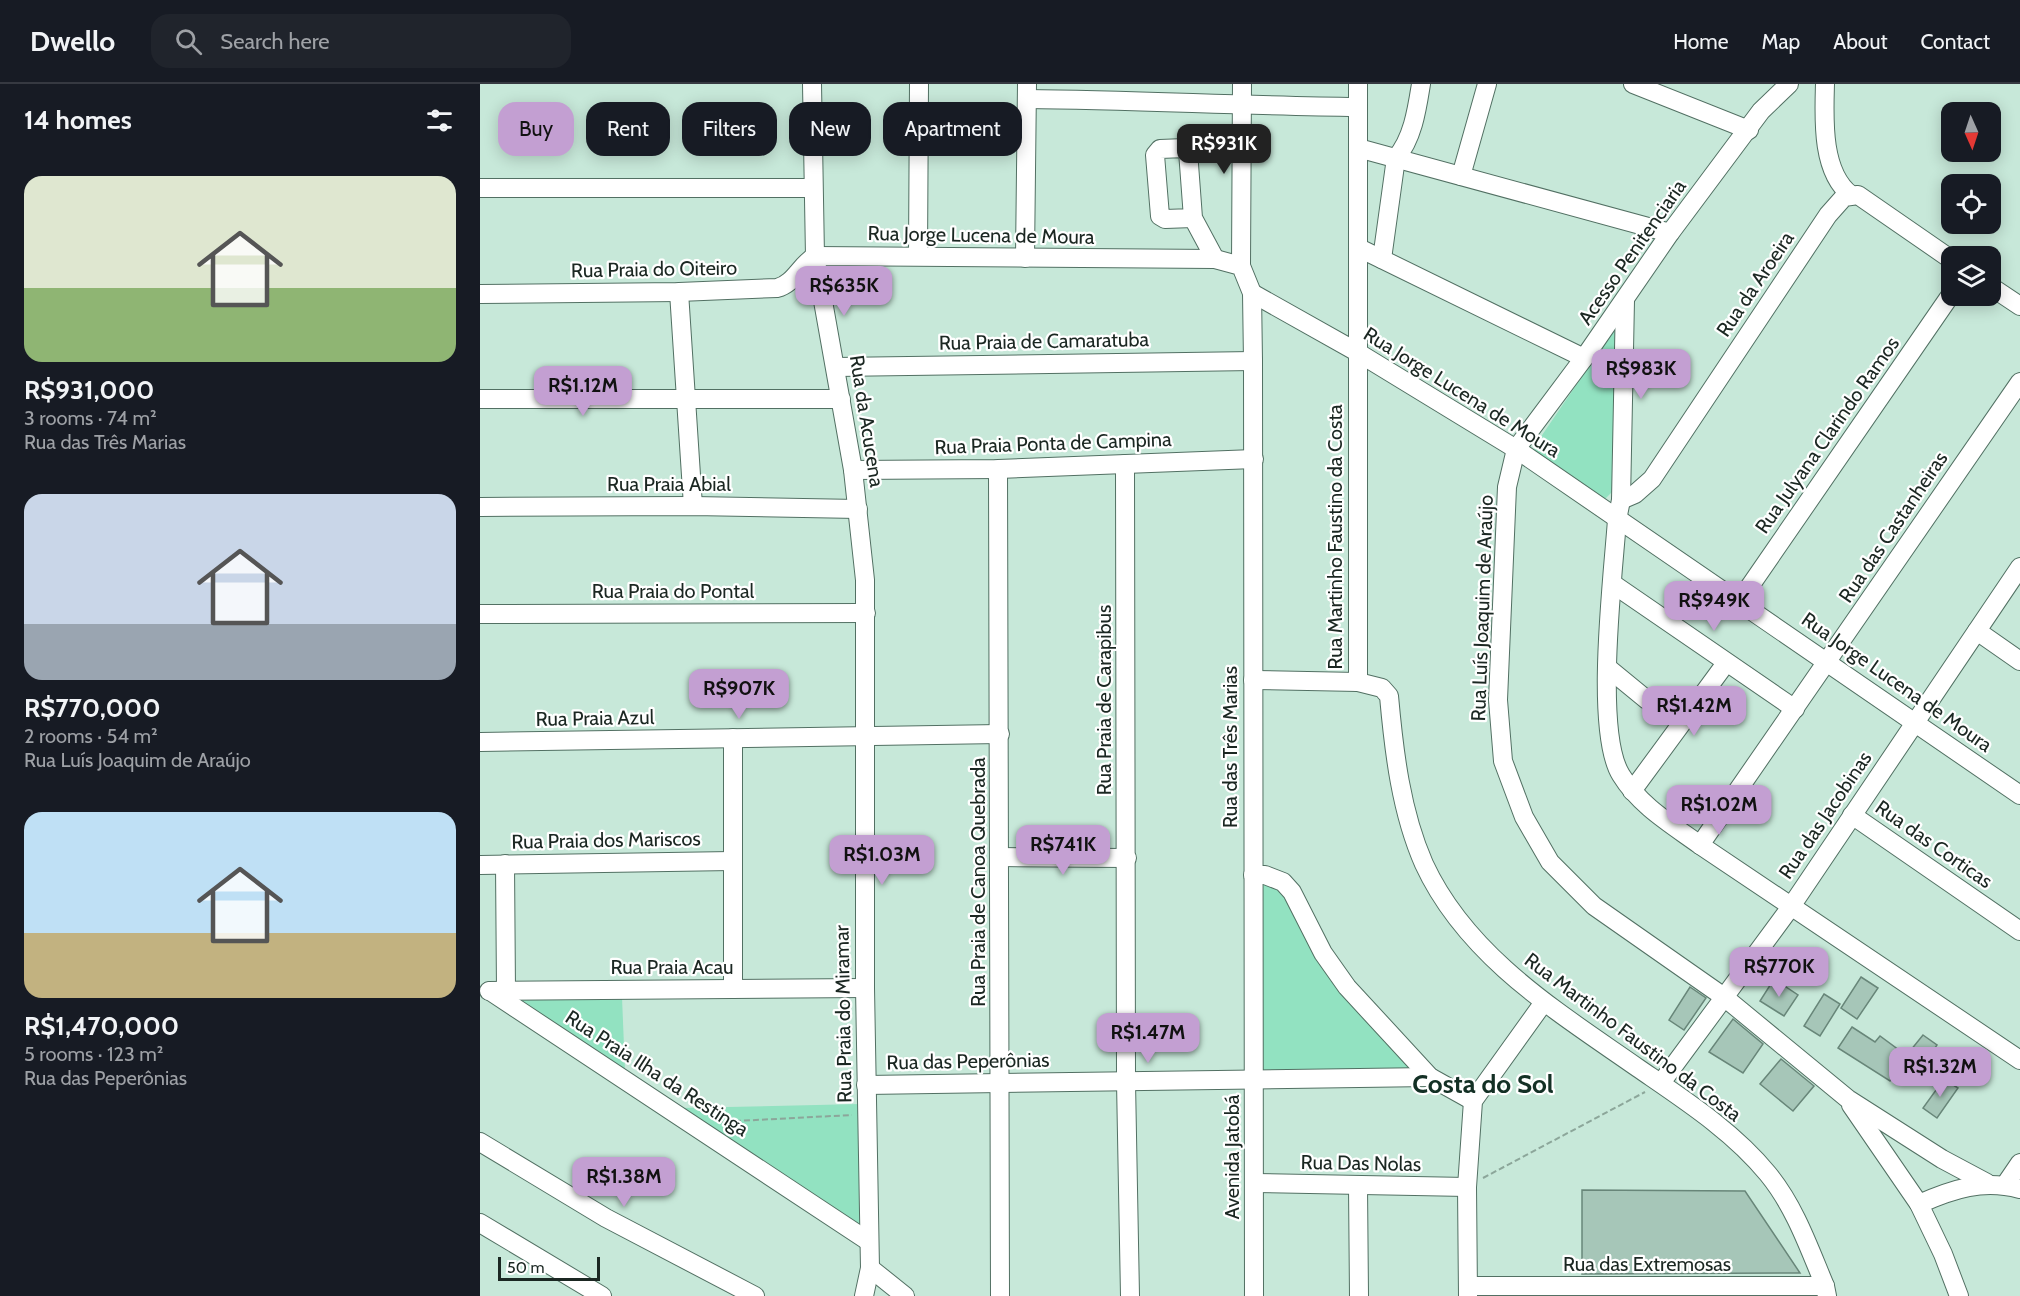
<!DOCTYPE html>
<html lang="en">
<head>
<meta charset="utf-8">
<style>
	:root { --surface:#171b24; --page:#20242c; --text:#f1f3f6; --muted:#9ea1a6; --line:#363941; --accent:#c39fd2 }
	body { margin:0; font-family:Cabin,sans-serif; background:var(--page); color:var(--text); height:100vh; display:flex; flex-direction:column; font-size:22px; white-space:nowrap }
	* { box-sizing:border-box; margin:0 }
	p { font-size:20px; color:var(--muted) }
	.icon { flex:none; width:33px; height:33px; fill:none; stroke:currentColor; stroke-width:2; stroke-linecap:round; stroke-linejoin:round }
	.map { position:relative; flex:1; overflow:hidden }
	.panel { display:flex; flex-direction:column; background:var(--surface); width:480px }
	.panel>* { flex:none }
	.top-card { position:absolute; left:18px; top:18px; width:570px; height:54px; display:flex; gap:12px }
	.needle { width:39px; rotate:177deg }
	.tools { position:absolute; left:1461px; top:18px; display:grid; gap:12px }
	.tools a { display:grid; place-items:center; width:60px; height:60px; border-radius:12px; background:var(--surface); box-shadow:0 3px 15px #0003; font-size:30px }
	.scale { position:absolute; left:18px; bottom:15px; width:102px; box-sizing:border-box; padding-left:6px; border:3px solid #1b2722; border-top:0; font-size:16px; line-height:21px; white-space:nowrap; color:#1b2722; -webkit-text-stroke:4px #fff; paint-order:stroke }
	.price { position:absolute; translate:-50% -51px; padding:0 14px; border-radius:12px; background:var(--accent); color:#111; font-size:20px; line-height:39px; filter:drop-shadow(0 2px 3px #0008) }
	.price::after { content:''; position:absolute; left:50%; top:36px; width:18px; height:14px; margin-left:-9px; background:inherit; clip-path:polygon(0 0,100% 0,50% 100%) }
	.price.active { background:#222; color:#fff }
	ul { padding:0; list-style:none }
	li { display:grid; align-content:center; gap:12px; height:318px; padding:0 24px }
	li span { display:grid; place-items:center; height:186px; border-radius:18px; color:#555 }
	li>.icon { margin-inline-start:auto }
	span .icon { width:108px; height:108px; fill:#fffc; stroke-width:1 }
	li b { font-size:26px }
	h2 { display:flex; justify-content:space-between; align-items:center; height:72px; padding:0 24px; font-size:26px }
	.pill { padding:0 21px; border-radius:18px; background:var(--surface); box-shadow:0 3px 15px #0003; font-size:21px; line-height:54px }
	.pill.active { background:var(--accent); color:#111 }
	header { display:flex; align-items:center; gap:36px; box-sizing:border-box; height:84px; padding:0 30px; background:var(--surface); border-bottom:2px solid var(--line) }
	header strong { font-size:28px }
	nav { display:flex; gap:33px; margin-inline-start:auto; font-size:21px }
	.search { width:420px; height:54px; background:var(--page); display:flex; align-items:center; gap:15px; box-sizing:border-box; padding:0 21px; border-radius:18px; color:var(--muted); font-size:22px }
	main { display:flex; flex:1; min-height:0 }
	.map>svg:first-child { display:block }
</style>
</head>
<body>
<header>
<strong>Dwello</strong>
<div class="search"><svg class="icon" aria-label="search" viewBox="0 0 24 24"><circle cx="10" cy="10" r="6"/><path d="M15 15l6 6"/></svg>Search here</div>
<nav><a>Home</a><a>Map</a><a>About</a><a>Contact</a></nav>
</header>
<main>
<section class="panel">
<h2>14 homes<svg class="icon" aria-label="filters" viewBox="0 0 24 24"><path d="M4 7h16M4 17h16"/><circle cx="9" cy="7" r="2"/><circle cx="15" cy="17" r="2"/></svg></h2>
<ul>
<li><span style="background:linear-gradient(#dfe7d0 60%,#8fb573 0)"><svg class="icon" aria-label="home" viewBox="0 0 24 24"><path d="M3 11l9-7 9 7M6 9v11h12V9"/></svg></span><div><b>R$931,000</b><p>3 rooms · 74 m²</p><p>Rua das Três Marias</p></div></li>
<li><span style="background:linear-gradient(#c9d6e8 70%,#9aa5b1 0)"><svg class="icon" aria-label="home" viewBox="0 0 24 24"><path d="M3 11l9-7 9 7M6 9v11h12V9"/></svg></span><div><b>R$770,000</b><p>2 rooms · 54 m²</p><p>Rua Luís Joaquim de Araújo</p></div></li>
<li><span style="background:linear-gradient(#bfe0f5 65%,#c2b280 0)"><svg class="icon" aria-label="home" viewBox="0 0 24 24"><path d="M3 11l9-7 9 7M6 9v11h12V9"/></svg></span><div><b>R$1,470,000</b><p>5 rooms · 123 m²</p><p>Rua das Peperônias</p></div></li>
</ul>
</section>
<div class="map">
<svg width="1540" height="1212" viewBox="0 0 1540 1212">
	<rect width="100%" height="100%" fill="#c7e8d9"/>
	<g fill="#92e2c1">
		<polygon points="1135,244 1134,406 1124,416 1055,369 1054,363"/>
		<polygon points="782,798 799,802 933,985 781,987"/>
		<polygon points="142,913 145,987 33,915"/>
		<polygon points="380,1020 381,1141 378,1142 200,1024"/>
	</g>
	<g fill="#a6c6b8" stroke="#688679" stroke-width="1.5">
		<polygon points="1381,893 1398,904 1377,935 1361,924"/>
		<polygon points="1294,895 1318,911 1304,932 1280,917"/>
		<polygon points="1210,903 1226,914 1204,946 1189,936"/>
		<polygon points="1344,910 1360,920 1340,952 1324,942"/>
		<polygon points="1253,935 1283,960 1263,989 1229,968"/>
		<polygon points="1372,943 1395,958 1400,952 1427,972 1410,997 1358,964"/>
		<polygon points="1443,951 1457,961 1446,977 1430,967"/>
		<polygon points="1301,975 1334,1002 1313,1027 1280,1000"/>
		<polygon points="1464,995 1478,1004 1457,1034 1443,1024"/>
		<polygon points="1102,1106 1265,1107 1320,1189 1102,1190"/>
	</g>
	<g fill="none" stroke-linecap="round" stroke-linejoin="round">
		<g stroke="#527063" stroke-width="20">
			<g id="minor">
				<polyline points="332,0 335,172 373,386 385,496 385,904 390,1184 384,1212"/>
				<path d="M878,0V598L902,604L909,612C914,668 921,728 944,780C987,873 1078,928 1158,984C1203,1015 1253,1047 1288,1090C1315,1123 1329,1164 1345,1202L1347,1212"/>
				<polyline points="1153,0 1269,46"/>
				<polyline points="1309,0 1281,27 1190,149 1104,274 1036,365 1027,403 1018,616 1023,677 1044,733 1070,778 1114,822 1244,913 1368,1015 1462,1075 1507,1099"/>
				<path d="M1345,0C1344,34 1341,88 1371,111"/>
				<path d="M547,15C658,16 767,22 878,23"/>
				<polyline points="878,64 1190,149"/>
				<polyline points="981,92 1007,0"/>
				<polyline points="0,104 333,104"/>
				<polyline points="713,134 685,135 680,132 675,71 680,65 705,64 708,67 713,134 735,175"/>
				<polyline points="879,164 1104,274"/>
				<polyline points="438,172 439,0"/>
				<polyline points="545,174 547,0"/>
				<path d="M902,175L916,74C933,54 937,25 941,0"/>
				<polyline points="761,182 762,0"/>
				<polyline points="1510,202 1540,222"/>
				<polyline points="199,208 213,422"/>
				<polyline points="772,209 877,268 1036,365 1540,711"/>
				<path d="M0,210L199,208L297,204C314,200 320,181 335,172L735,175L761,182L772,209L773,277L774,1212"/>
				<path d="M1145,216L1141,416L1137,436C1133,492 1114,648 1141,691C1160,722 1191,740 1220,761L1540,976"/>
				<polyline points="356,283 773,277"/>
				<polyline points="0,315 361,315"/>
				<polyline points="645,380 646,998 650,1212"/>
				<polyline points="518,385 520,1212"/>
				<polyline points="373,386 518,385 774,375"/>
				<polyline points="1141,416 1155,410 1172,395 1348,131 1364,113 1378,111 1472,176"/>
				<polyline points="0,423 213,422 378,425"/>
				<polyline points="1133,500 1315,625"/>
				<polyline points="1259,518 1472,209"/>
				<polyline points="0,530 386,529"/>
				<polyline points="1497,547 1540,577"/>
				<polyline points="1128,584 1167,616"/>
				<polyline points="773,596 878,598"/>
				<polyline points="0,658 520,650"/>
				<polyline points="1152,707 1246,579"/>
				<polyline points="1372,731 1540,847"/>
				<polyline points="1220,761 1540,298"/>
				<polyline points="520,773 647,774"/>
				<polyline points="25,780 26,907"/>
				<polyline points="0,781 252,777"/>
				<polyline points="773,791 785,791 803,798 812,808 843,869 867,903 950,993 993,1017"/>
				<polyline points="253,905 253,654"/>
				<polyline points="9,907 385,904"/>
				<polyline points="10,907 388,1157"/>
				<polyline points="1181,999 1310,824 1540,483"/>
				<polyline points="386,1001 950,993"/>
				<polyline points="1371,1021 1439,1120 1463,1170 1479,1212"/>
				<polyline points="0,1058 126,1134 275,1212"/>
				<polyline points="774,1099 987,1103"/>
				<polyline points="1525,1101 1540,1079"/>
				<polyline points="878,1102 879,1212"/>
				<path d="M1439,1120C1473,1105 1503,1095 1540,1105"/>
				<polyline points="0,1139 122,1212"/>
				<polyline points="390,1184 425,1212"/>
				<polyline points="988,1202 1345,1202"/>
				<polyline points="988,1212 987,1103 993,1017 1064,918"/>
			</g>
		</g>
		<g stroke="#8ca69a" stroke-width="2" stroke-dasharray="6 3" stroke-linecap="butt">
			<polyline points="237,1038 372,1031"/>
			<polyline points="1003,1094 1165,1008"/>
		</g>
		<use href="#minor" stroke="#fff" stroke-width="18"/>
	</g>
	<g text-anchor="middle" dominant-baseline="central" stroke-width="4.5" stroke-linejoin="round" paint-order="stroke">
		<g font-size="20" fill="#1b2722" stroke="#fff">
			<text transform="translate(501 151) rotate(1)">Rua Jorge Lucena de Moura</text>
			<text transform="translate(1152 168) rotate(-55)">Acesso Penitenciaria</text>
			<text transform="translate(174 185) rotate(-1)">Rua Praia do Oiteiro</text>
			<text transform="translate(1275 200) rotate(-56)">Rua da Aroeira</text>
			<text transform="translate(564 257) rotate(-1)">Rua Praia de Camaratuba</text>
			<text transform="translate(982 308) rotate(32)">Rua Jorge Lucena de Moura</text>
			<text transform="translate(387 337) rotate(81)">Rua da Acucena</text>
			<text transform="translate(1347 351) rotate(-55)">Rua Julyana Clarindo Ramos</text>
			<text transform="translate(573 359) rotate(-2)">Rua Praia Ponta de Campina</text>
			<text x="189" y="400">Rua Praia Abial</text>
			<text transform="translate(1413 443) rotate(-56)">Rua das Castanheiras</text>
			<text transform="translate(855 453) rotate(-90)">Rua Martinho Faustino da Costa</text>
			<text x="193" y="507">Rua Praia do Pontal</text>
			<text transform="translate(1002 524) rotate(-88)">Rua Luís Joaquim de Araújo</text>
			<text transform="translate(1417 598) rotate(35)">Rua Jorge Lucena de Moura</text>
			<text transform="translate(624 616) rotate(-90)">Rua Praia de Carapibus</text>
			<text transform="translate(115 634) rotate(-1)">Rua Praia Azul</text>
			<text transform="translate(750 663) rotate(-90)">Rua das Três Marias</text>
			<text transform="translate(1345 731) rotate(-56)">Rua das Jacobinas</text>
			<text transform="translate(126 756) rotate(-1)">Rua Praia dos Mariscos</text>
			<text transform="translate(1454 760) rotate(35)">Rua das Corticas</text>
			<text transform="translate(498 798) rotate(-90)">Rua Praia de Canoa Quebrada</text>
			<text x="192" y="883">Rua Praia Acau</text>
			<text transform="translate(363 930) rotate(-91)">Rua Praia do Miramar</text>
			<text transform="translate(1153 953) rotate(37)">Rua Martinho Faustino da Costa</text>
			<text transform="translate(488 977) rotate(-1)">Rua das Peperônias</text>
			<text transform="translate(177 989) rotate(33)">Rua Praia Ilha da Restinga</text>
			<text transform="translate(752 1073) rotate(-90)">Avenida Jatobá</text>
			<text transform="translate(881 1079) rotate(1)">Rua Das Nolas</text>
			<text x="1167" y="1180">Rua das Extremosas</text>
		</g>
		<g font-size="26" font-weight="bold" fill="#133025" stroke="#fff">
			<text x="1003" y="1000">Costa do Sol</text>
		</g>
	</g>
</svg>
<div class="tools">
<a><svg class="needle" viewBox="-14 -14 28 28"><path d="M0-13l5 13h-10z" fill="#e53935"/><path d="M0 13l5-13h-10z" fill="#9ea1a6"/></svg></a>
<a><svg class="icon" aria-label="locate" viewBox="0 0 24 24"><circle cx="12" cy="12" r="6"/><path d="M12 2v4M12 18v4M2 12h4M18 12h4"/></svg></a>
<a><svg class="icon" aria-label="layers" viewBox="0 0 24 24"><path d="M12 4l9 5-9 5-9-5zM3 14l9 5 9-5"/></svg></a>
</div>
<div class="scale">50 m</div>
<b class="price active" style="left:744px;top:91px">R$931K</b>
<b class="price" style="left:364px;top:233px">R$635K</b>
<b class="price" style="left:1161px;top:316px">R$983K</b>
<b class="price" style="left:103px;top:333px">R$1.12M</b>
<b class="price" style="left:1234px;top:548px">R$949K</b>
<b class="price" style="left:259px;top:636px">R$907K</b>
<b class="price" style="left:1214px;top:653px">R$1.42M</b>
<b class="price" style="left:1239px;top:752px">R$1.02M</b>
<b class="price" style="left:583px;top:792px">R$741K</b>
<b class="price" style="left:402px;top:802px">R$1.03M</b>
<b class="price" style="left:1299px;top:914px">R$770K</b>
<b class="price" style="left:668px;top:980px">R$1.47M</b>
<b class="price" style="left:1460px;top:1014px">R$1.32M</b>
<b class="price" style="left:144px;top:1124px">R$1.38M</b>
<div class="top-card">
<a class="pill active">Buy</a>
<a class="pill">Rent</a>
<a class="pill">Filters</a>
<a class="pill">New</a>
<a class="pill">Apartment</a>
</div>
</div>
</main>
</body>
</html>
